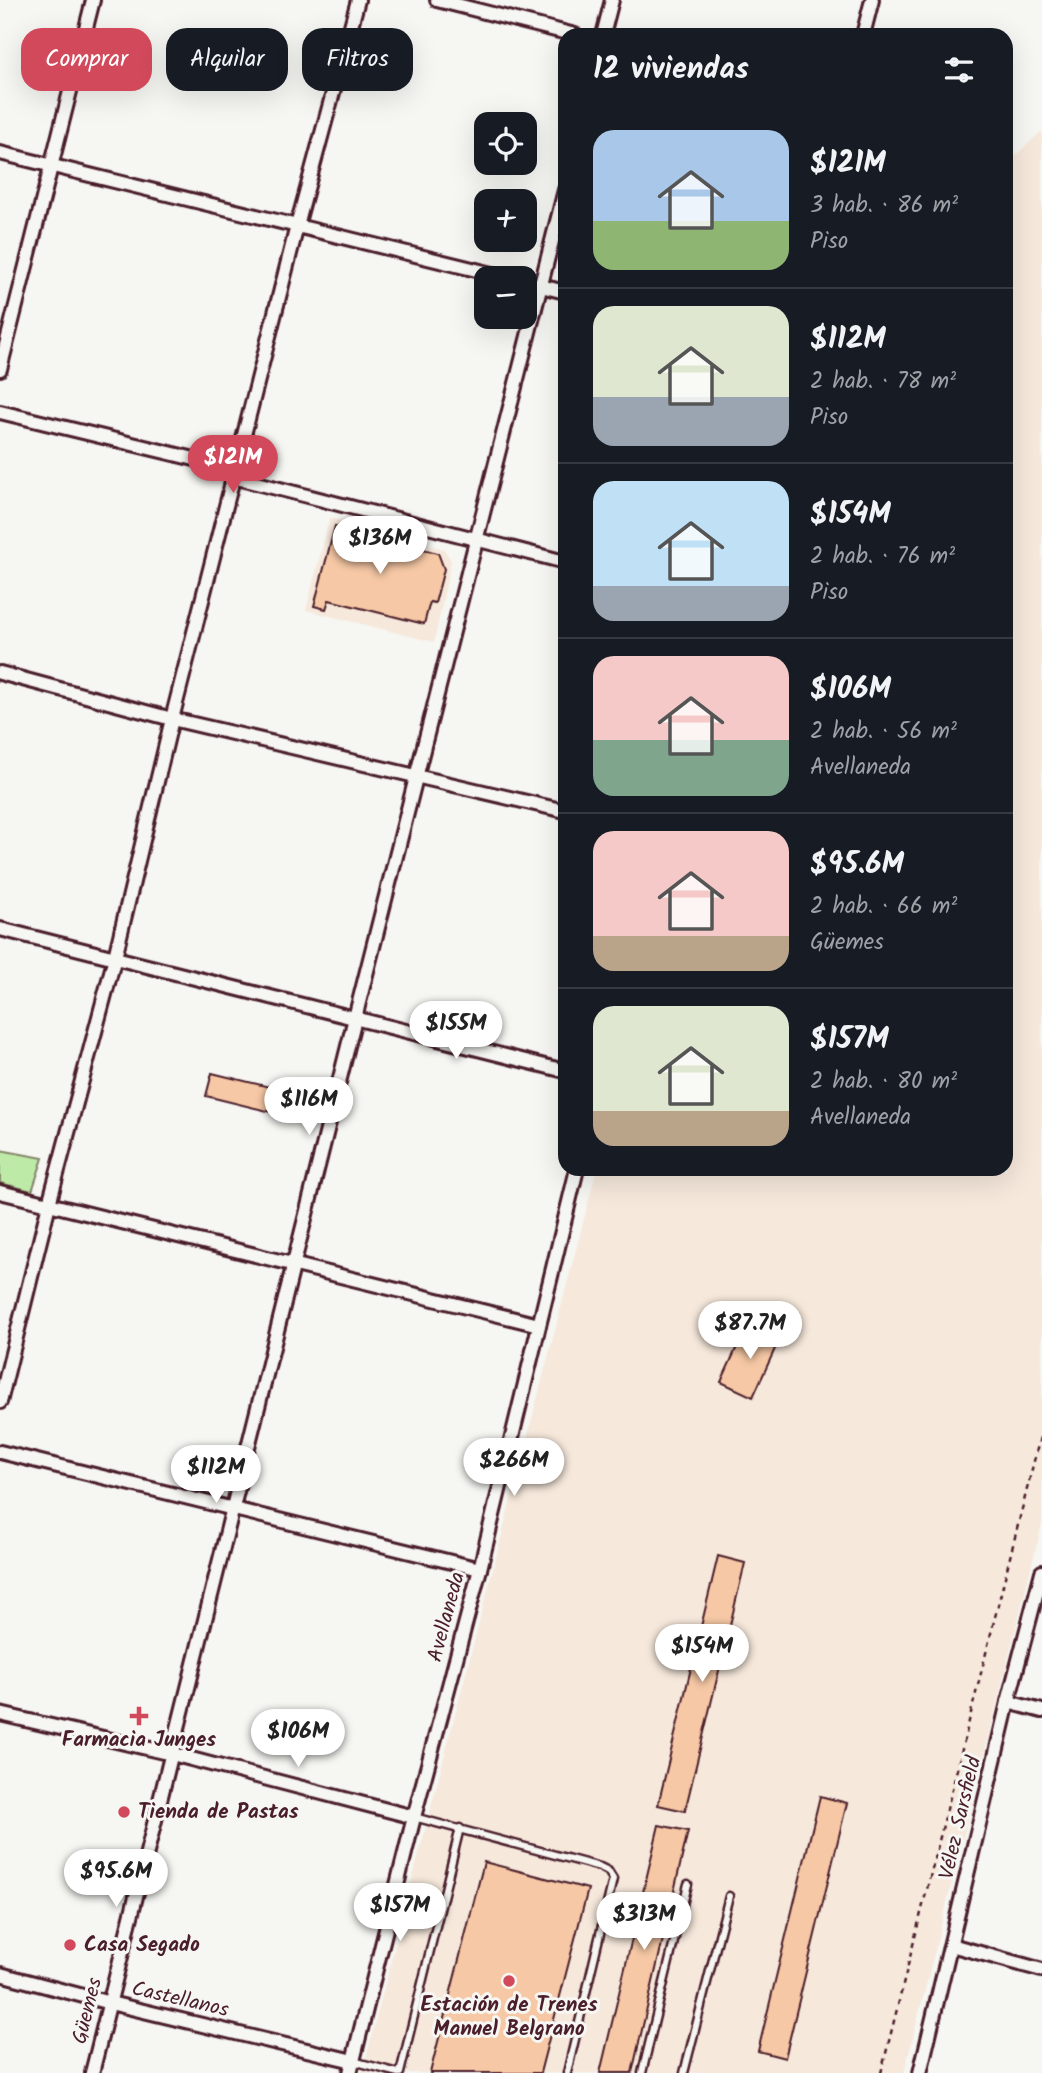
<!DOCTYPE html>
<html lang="es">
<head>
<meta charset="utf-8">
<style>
	:root { --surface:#171b24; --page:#242831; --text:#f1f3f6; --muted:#9ea1a6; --line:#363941; --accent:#d1495b }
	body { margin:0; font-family:Kalam,sans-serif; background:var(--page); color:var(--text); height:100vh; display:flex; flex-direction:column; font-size:26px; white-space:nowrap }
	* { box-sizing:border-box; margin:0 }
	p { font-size:23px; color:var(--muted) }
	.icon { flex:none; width:38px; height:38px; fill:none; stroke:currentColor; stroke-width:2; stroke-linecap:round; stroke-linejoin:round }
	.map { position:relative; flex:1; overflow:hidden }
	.drawer { position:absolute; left:558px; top:28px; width:455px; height:1148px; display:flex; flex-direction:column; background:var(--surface); border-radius:21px; box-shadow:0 7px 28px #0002 }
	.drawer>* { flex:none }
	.guide { position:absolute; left:21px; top:28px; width:432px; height:63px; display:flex; gap:14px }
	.controls { position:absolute; left:474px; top:112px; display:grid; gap:14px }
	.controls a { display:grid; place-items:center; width:63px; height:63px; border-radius:14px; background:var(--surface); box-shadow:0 7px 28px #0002; font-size:35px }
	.price { position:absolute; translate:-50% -60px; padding:0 16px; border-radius:24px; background:#fff; color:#222; font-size:23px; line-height:46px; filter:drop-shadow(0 2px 4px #0008) }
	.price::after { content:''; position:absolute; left:50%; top:42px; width:21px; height:16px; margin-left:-10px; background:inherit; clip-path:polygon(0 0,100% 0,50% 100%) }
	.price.on { background:var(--accent); color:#fff }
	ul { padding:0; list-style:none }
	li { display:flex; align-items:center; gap:21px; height:175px; padding:0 35px }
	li+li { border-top:2px solid var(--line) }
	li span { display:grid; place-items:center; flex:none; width:196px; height:140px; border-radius:21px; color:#555 }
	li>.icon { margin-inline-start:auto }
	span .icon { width:84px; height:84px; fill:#fffc; stroke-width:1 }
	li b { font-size:30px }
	h2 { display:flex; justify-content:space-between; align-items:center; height:84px; padding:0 35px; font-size:30px }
	.chip { padding:0 24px; border-radius:21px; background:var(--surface); box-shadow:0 7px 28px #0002; font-size:24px; line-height:63px }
	.chip.on { background:var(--accent); color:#fff }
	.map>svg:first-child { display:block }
</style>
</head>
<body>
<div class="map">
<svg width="1042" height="2073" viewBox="0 0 1042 2073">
	<rect width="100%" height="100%" fill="#f6f6f2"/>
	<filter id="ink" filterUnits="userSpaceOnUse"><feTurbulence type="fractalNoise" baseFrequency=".0143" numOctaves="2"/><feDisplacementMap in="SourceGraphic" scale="14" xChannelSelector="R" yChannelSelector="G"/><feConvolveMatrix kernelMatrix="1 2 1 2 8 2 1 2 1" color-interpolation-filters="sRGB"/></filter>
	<g filter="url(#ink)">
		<g fill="#f6e8db">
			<polygon points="1042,131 1042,1524 904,2073 362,2073 597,1169 1006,1169 1006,164"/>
			<polygon points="330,518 444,549 451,561 434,642 306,610"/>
		</g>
		<polygon fill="#beeaa7" stroke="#848469" stroke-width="2" points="0,1150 43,1158 32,1191 0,1183"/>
		<g fill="#f6c8a5" stroke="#4a1f2b" stroke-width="2">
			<polygon points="335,526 438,553 444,569 435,603 430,602 424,624 329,600 326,609 314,606"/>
			<polygon points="212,1073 306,1096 300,1119 206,1096"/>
			<polygon points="747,1325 779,1340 753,1397 721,1382"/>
			<polygon points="718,1556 745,1563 685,1811 658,1805"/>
			<polygon points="820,1796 847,1803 785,2058 758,2051"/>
			<polygon points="659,1825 688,1831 632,2073 600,2073"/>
			<polygon points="484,1862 588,1889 540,2073 430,2073"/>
		</g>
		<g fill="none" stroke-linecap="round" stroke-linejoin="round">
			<g stroke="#4a1f2b" stroke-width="11">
				<g id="service">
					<polyline points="414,1817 600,1867 608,1871 613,1879 567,2073"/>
					<polyline points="353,2061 398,2073"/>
					<polyline points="400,2073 460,1828"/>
					<polyline points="642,2073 688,1884"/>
					<polyline points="684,2073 729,1896"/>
				</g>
			</g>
			<g stroke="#4a1f2b" stroke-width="18">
				<g id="minor">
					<polyline points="437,0 575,35"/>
					<polyline points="603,35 612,0"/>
					<polyline points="863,35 872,0"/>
					<polyline points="0,153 509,278"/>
					<polyline points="525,282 565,292"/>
					<polyline points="0,369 93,0"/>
					<polyline points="0,412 211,463 233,477 565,562"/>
					<polyline points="0,673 172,719 565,811"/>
					<polyline points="0,929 565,1071"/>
					<polyline points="0,1192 539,1325"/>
					<polyline points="0,1402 49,1204 115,957 172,719 297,226 358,0"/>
					<polyline points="0,1452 480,1569"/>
					<polyline points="1008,1702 1042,1711"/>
					<polyline points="0,1714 172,1754 414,1817"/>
					<polyline points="951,1945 1042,1970"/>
					<polyline points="0,1974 110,2003 353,2061"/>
					<polyline points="92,2073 355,1018 565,190"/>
					<polyline points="350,2073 414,1817 480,1569 577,1169"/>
					<polyline points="920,2073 1008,1702 1042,1572"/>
				</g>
			</g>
			<polyline stroke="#4a1f2b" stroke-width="2.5" stroke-dasharray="5 5" stroke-linecap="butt" points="881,2073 1042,1429"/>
			<use href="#service" stroke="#f6f6f2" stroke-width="6"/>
			<use href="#minor" stroke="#f6f6f2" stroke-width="12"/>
		</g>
	</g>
	<g fill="#d1495b" stroke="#f6f6f2" stroke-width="2.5">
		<path d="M135.5 1705.5h7v7h7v7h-7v7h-7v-7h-7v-7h7z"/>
		<circle cx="124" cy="1812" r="7"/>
		<circle cx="70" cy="1945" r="7"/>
		<circle cx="509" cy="1981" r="7"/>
	</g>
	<g text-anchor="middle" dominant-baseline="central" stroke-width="6" stroke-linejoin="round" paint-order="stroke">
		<g font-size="21" fill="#4a1f2b" stroke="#f6f6f2">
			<text transform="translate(447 1617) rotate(-75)">Avellaneda</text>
			<text transform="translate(961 1818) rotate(-77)">Vélez Sarsfield</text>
			<text transform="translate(180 2000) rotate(13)">Castellanos</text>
			<text transform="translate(88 2011) rotate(-76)">Güemes</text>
		</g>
		<g font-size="21" font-weight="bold" fill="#4a1f2b" stroke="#f6f6f2">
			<text x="139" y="1740">Farmacia Junges</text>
			<text x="138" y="1812" text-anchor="start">Tienda de Pastas</text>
			<text x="84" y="1945" text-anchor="start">Casa Segado</text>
			<text x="509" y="2005">Estación de Trenes<tspan x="509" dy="24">Manuel Belgrano</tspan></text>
		</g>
	</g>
</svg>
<div class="controls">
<a><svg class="icon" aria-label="locate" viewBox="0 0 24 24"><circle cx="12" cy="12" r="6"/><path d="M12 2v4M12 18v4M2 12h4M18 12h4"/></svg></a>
<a>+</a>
<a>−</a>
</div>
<b class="price on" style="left:233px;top:495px">$121M</b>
<b class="price" style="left:380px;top:576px">$136M</b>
<b class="price" style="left:456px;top:1061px">$155M</b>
<b class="price" style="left:309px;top:1137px">$116M</b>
<b class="price" style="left:750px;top:1361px">$87.7M</b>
<b class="price" style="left:514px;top:1498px">$266M</b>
<b class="price" style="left:216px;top:1505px">$112M</b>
<b class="price" style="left:702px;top:1684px">$154M</b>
<b class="price" style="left:298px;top:1769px">$106M</b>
<b class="price" style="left:116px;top:1909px">$95.6M</b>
<b class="price" style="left:400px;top:1943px">$157M</b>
<b class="price" style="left:644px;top:1952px">$313M</b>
<div class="guide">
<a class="chip on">Comprar</a>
<a class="chip">Alquilar</a>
<a class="chip">Filtros</a>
</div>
<section class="drawer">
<h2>12 viviendas<svg class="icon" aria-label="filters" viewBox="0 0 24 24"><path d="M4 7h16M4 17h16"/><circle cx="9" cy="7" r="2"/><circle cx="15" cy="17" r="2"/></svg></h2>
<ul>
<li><span style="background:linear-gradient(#a9c7e8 65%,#8fb573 0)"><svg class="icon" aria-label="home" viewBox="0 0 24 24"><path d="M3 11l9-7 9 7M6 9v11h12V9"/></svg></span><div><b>$121M</b><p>3 hab. · 86 m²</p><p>Piso</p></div></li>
<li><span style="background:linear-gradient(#dfe7d0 65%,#9aa5b1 0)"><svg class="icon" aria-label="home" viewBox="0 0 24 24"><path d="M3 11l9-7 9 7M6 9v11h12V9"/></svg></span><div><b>$112M</b><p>2 hab. · 78 m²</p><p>Piso</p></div></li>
<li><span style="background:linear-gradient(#bfe0f5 75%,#9aa5b1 0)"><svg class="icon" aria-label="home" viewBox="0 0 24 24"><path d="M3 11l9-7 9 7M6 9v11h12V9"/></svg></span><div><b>$154M</b><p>2 hab. · 76 m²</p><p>Piso</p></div></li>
<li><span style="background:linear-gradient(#f6c9c9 60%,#7fa58c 0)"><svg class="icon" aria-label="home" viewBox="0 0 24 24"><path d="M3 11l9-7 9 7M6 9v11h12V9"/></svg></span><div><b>$106M</b><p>2 hab. · 56 m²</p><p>Avellaneda</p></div></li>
<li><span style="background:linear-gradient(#f6c9c9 75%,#b9a48a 0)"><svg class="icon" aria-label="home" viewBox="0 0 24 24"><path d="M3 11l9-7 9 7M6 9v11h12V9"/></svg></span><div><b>$95.6M</b><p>2 hab. · 66 m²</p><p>Güemes</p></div></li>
<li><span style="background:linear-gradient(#dfe7d0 75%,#b9a48a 0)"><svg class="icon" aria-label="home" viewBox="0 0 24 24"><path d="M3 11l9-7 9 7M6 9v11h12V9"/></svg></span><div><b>$157M</b><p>2 hab. · 80 m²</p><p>Avellaneda</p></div></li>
</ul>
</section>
</div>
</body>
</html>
